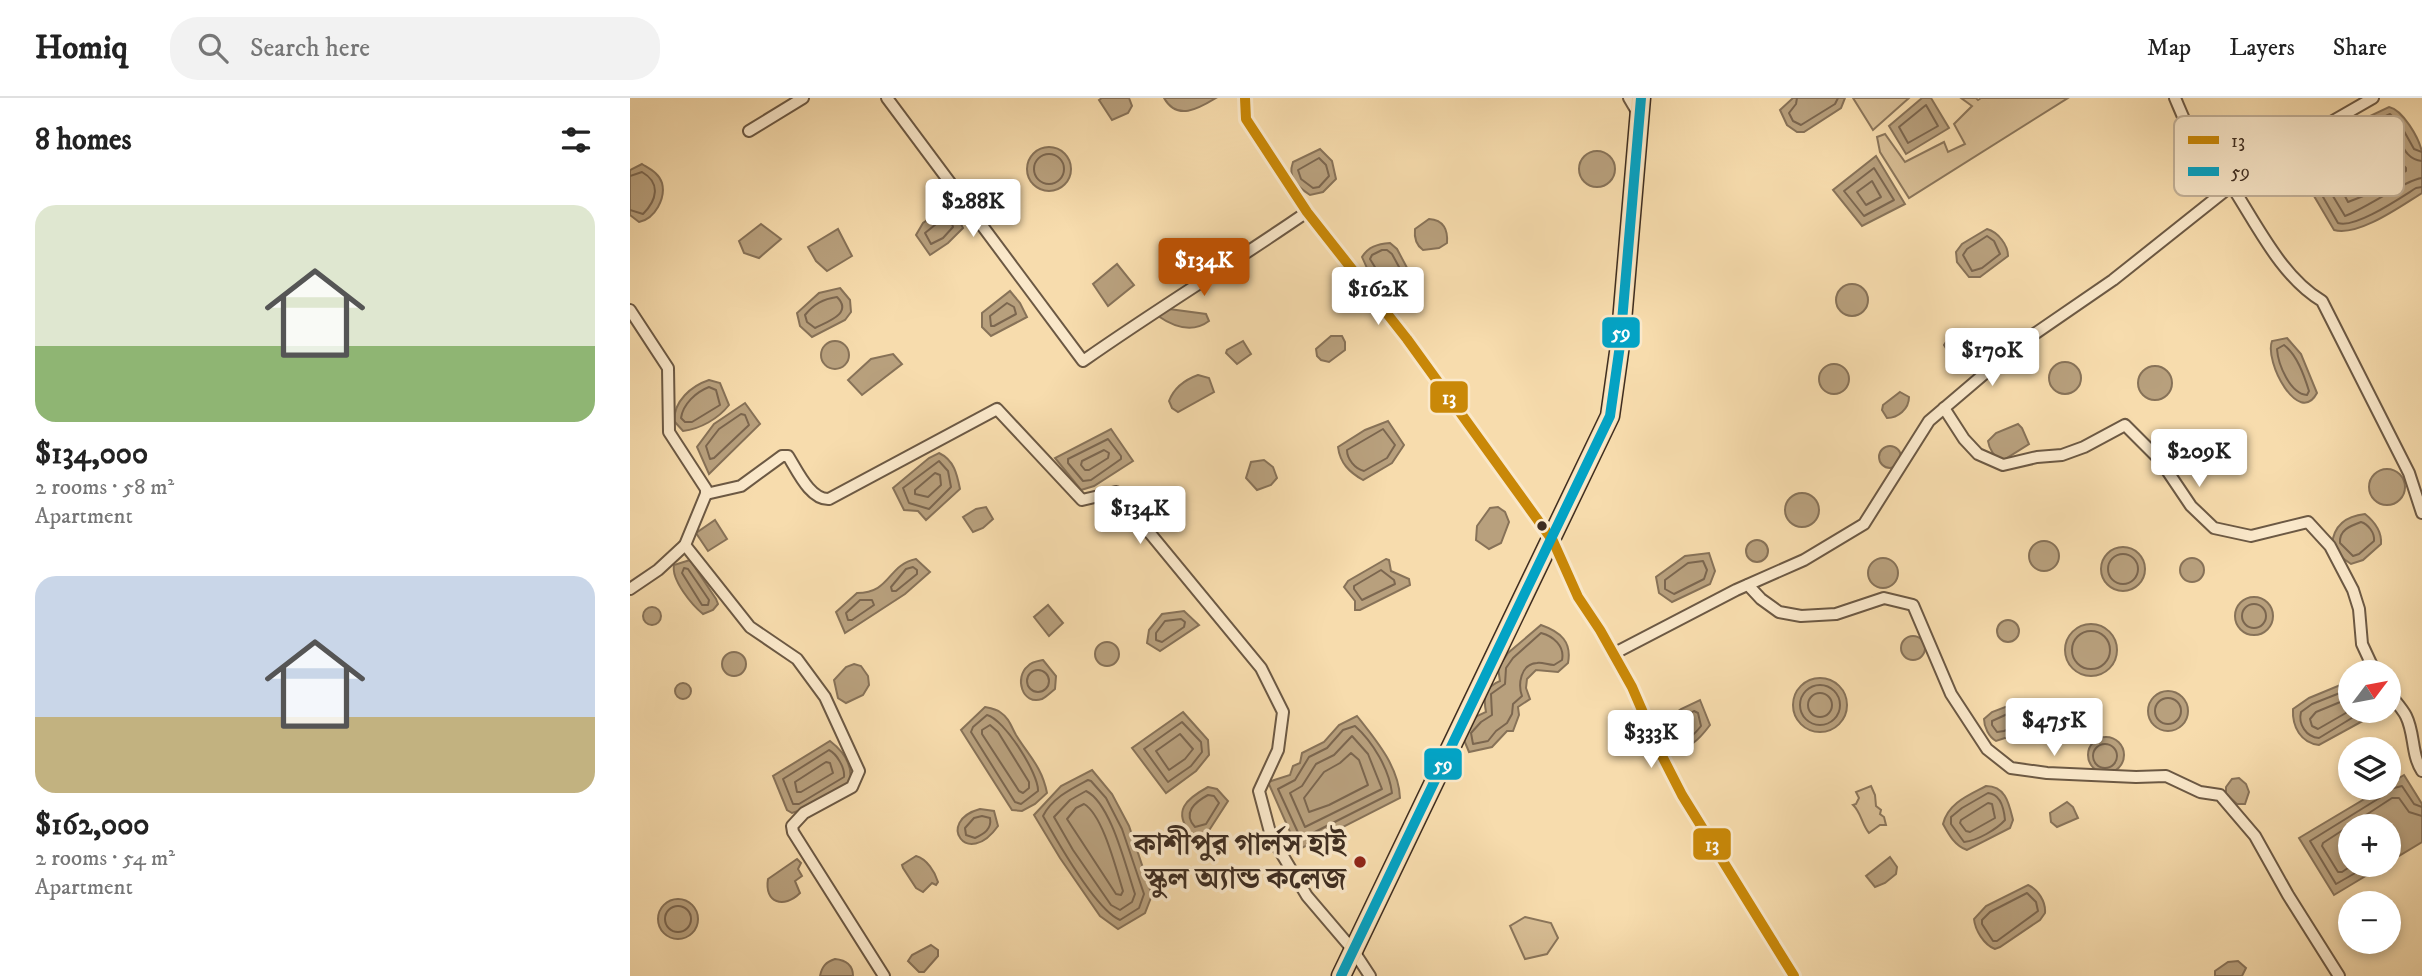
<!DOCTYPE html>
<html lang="en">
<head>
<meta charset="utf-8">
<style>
	:root { --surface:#fff; --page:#f2f2f2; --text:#222; --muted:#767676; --line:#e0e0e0; --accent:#b45309 }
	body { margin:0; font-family:"IM FELL DW Pica","Noto Serif Bengali",serif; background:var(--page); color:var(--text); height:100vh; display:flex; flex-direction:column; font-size:26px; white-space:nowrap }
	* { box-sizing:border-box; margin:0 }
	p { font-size:23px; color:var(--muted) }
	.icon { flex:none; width:38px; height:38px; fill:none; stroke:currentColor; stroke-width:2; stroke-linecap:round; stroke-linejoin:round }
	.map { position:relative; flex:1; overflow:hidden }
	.sheet { display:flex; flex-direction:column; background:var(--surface); width:630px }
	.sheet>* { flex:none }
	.needle { width:46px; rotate:58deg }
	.fabs { position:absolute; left:1708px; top:562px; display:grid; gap:14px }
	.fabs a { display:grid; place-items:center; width:63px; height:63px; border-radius:50%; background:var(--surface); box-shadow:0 4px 10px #0003; font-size:35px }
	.price { position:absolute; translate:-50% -60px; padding:0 16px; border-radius:7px; background:#fff; color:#222; font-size:23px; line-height:46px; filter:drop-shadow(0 2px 4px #0008) }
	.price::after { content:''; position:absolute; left:50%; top:42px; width:21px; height:16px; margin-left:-10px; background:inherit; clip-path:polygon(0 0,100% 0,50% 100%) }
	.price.active { background:var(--accent); color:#fff }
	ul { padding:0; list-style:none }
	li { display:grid; align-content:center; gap:14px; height:371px; padding:0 35px }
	li span { display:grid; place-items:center; height:217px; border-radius:21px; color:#555 }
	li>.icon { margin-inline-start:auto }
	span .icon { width:126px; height:126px; fill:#fffc; stroke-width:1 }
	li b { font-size:30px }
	h2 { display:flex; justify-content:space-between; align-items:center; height:84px; padding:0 35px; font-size:30px }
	header { display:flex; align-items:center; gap:42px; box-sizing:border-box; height:98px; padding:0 35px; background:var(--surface); border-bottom:2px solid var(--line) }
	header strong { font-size:33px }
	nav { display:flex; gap:38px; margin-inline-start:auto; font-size:24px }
	.search { width:490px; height:63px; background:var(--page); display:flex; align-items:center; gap:18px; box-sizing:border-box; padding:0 24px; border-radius:28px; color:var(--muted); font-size:26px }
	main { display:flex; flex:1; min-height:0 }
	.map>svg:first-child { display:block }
</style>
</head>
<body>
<header>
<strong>Homiq</strong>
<div class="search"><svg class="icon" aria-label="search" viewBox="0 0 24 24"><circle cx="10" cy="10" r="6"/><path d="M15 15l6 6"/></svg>Search here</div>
<nav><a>Map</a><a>Layers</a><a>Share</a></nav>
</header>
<main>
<section class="sheet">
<h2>8 homes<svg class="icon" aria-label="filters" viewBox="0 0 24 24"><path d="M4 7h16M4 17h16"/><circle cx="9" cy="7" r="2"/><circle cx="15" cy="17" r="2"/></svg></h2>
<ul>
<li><span style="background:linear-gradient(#dfe7d0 65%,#8fb573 0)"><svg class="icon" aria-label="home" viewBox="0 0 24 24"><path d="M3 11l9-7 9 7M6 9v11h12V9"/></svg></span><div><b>$134,000</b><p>2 rooms · 58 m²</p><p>Apartment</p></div></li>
<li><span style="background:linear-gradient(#c9d6e8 65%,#c2b280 0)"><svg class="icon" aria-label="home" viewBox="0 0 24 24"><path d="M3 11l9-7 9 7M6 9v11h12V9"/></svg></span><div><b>$162,000</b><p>2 rooms · 54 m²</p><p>Apartment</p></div></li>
</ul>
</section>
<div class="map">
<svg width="1792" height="878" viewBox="0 0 1792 878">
	<rect width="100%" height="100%" fill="#f7dcad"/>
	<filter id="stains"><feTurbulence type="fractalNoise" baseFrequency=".00286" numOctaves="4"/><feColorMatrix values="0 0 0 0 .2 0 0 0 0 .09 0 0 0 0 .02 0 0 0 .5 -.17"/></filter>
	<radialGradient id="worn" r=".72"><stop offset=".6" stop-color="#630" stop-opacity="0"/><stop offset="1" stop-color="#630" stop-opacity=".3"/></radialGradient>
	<g fill="#d8be95" stroke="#8b765b" stroke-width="2">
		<polygon points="1223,0 1279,0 1243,32"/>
		<polygon points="1331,0 1346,0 1348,2 1351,0 1438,0 1279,100 1250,54 1247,39 1255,36 1275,64 1314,44 1318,54 1335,46 1324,26 1342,8"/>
		<path d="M1241,688L1245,697L1246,708L1251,712L1250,716L1254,719L1256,727H1250L1239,735C1232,727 1231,714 1223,707L1226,706L1229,700L1226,694Z"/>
		<polygon points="895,819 921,825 928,840 917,856 895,861 880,828"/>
	</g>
	<g fill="#b8a07d" stroke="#877258" stroke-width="2">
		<polygon points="472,0 499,0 502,8 498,15 482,22 469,2"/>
		<path d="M534,0H586C568,11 547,23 534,0Z"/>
		<polygon points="1163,0 1215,0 1211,10 1174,34 1167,34 1157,27 1150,12"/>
		<polygon points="1292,0 1301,0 1319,30 1276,56 1259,28"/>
		<path d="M1759,9C1773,12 1789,40 1792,54C1792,67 1792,82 1792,95C1771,108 1728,139 1704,132L1674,81L1666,55L1672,50Z"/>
		<circle cx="419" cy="71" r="22"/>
		<path d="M690,51L702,63L706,81L693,94L680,97C668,89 657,81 663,64Z"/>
		<circle cx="967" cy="71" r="18"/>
		<polygon points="1246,58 1275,106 1232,128 1203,92"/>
		<path d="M12,66C20,71 29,75 32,85C36,100 25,121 9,124L0,117V72Z"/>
		<polygon points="321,106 333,130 318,145 300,157 286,137 293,125"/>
		<path d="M799,121C814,122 818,132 817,145L809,150L793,152C786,147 784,140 785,131Z"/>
		<polygon points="131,126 151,141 129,160 114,155 109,143"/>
		<polygon points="208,131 222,158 197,173 186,163 178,149"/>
		<path d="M1357,131C1368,134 1378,147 1378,158L1350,179H1339L1327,164L1326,154L1332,146Z"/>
		<path d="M760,145L767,151L791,196L784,203L766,212C753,203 738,174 732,159C738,149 747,146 760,145Z"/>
		<polygon points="487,166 504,187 478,208 463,186"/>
		<circle cx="1222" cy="202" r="16"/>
		<polygon points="210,190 220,202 221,214 215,222 182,239 170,228 167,215 189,195"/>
		<polygon points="380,193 390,205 397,219 361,238 352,229 352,215"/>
		<path d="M539,211L576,216L579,223C563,235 544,229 528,218L532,212Z"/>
		<path d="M1336,232C1345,233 1348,242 1352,249C1350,258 1337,267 1327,268L1314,247L1316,244Z"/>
		<polygon points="701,238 712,238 715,244 715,252 699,264 691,262 687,258 686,251"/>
		<path d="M1657,240L1671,256L1687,295C1669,329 1634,264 1642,243Z"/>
		<polygon points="613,243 621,256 607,266 596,255 597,252"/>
		<circle cx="205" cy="257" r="14"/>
		<polygon points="263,256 272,266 232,297 218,282 241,261"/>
		<circle cx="1435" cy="280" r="16"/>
		<circle cx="1204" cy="281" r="15"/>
		<circle cx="1525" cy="285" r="17"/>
		<path d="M568,277L579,280L584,294L548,314L542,310L539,303C544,290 554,282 568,277Z"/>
		<path d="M79,282L90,285L99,307C88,321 70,331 53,333L44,323C44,303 61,288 79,282Z"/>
		<path d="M1270,294L1279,299C1279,311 1268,320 1257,320L1252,312L1253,307Z"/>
		<polygon points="115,305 130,326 79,376 67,349 84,326"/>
		<path d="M758,323L774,347L762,365L733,382C719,374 710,365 708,349L735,332Z"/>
		<path d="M1388,326L1392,330L1399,346L1372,363C1365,360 1359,351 1358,343L1366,335Z"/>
		<polygon points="481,331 503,363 464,388 451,392 425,360"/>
		<circle cx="1260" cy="359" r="11"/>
		<path d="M309,355C324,362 327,376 330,391L296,422L288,413L274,412L263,390L299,360Z"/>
		<polygon points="634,362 643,369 647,380 641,387 627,392 616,380 621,364"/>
		<circle cx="1757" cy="389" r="18"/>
		<circle cx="1172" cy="412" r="17"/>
		<polygon points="356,409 363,421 353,430 343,434 333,419 346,411"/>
		<polygon points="868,409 875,414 879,424 871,445 859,451 846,442 847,428 860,410"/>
		<path d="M1735,416C1745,424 1752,433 1751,446L1733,462L1721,466L1714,461L1702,446C1704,428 1716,418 1735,416Z"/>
		<polygon points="85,422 97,441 78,453 66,435"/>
		<circle cx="1127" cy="453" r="11"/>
		<circle cx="1414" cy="458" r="15"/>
		<circle cx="1493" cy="471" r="22"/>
		<polygon points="1079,455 1085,473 1080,486 1042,504 1029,495 1026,479 1055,458"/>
		<circle cx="1562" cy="472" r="12"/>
		<circle cx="1253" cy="475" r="15"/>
		<path d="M286,461L300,474L275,496L215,535L206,514L227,495C261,495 257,467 286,461Z"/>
		<polygon points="756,461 759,462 761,473 779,481 780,487 730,512 725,512 725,503 714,489 718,483"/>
		<path d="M60,462L86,501L88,506L83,512L73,516C62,507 41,482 44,467Z"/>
		<circle cx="1624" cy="518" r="19"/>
		<polygon points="418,507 433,525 419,538 404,519"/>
		<circle cx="22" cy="518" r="9"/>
		<polygon points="554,513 569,527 530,553 517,545 519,532 532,516"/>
		<circle cx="1378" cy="533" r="11"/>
		<circle cx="1461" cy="552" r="26"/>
		<path d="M911,527C931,534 942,544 938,565L928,574L906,572L897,581L896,590L900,601L888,609L889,617L883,633H877L862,649L839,654L834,642L833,633L847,618L856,614C853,599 855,589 870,583L868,570L878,555Z"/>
		<circle cx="1283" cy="550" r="12"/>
		<circle cx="477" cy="556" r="12"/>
		<circle cx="104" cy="566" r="12"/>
		<path d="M413,562L426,578L425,591C421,594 416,599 412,601C392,608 384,579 398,568C401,564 408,563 413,562Z"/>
		<polygon points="224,566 231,568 238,578 239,587 233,597 216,605 208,600 204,582 216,569"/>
		<circle cx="1190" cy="607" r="27"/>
		<path d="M1720,583V612L1742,613L1740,619L1689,647C1671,645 1662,629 1663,611L1679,600Z"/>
		<circle cx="53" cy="593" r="8"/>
		<circle cx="1538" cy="613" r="20"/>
		<path d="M1070,602L1080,627C1068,643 1061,650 1041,651L1033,638V624L1051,611Z"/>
		<path d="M1386,605L1398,619L1399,628L1390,635L1366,643C1359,639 1354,629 1354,621L1362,614Z"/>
		<path d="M355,609C360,610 366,611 370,614C379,620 381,628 386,637C399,658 412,669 417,695L405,706L392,713L382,712L331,632Z"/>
		<polygon points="553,614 578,642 579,657 566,673 536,695 502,650"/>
		<path d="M727,618C746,642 769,669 770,700L668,752L638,684L660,677L663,668L670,665L672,655L694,644L709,627Z"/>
		<circle cx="1476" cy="657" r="18"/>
		<path d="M200,643C213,653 223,667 220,684L171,712L162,715L157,712L143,678Z"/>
		<polygon points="462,672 482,696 499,728 522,797 515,815 488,831 470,818 430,760 404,717 431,688"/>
		<polygon points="1774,677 1792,706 1792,744 1759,764 1759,728 1720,728 1720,766 1754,767 1704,797 1669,740 1753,690 1759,690 1759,686"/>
		<polygon points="1609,680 1616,686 1619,694 1615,706 1607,706 1596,696 1596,689 1602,681"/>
		<path d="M1356,688C1376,688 1379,706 1383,722L1380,730L1337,752C1325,748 1319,737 1313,726C1318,705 1339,697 1356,688Z"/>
		<path d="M578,689L587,691L598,703L578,734L570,737L561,736C542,713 556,701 578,689Z"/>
		<polygon points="1437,704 1443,709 1448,720 1427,729 1421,724 1420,715"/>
		<path d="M350,711L364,713L368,728C337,772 305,723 350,711Z"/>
		<path d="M286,758C297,761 305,774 308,784L306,787L302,785L293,794L286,790L273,770L272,767Z"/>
		<polygon points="1260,759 1267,769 1266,776 1255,785 1245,789 1236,778"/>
		<path d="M167,761L171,765L168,771L172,778L165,783L170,795C154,811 134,805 138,781Z"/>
		<path d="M1398,787C1408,791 1416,804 1415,815L1410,822L1370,849L1365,851C1354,847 1345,832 1344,821L1356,808Z"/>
		<circle cx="48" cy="821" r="20"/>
		<polygon points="301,847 308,852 308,858 294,874 289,874 278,863 282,857"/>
		<path d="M205,861C215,862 223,866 223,878H190C192,868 196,864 205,861Z"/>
		<polygon points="1608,863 1616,870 1612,878 1585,878 1585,873 1598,864"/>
	</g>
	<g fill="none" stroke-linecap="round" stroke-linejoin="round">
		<g stroke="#7b664f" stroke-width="2">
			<polyline points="1167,0 1166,6 1159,15 1163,23 1171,27 1205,6 1208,0"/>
			<polygon points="1296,7 1308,28 1278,45 1269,29"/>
			<polygon points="1755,41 1767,61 1776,70 1776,73 1741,95 1718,104 1699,67"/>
			<path d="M1792,54L1784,51L1770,26L1760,16L1676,55L1674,58L1681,78L1708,125C1725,131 1770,100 1786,90L1792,89"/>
			<circle cx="419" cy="71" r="15"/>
			<polygon points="689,60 696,67 699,78 689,89 683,90 671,81 668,72"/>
			<path d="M1792,63C1771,61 1772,38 1758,26L1687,60L1685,63L1689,75L1715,118C1735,111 1777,81 1792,80"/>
			<polygon points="1244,70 1264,102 1234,118 1214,93"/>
			<path d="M0,78L12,74C31,85 27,102 13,116L0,112"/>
			<polygon points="1242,83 1251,99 1236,107 1227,94"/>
			<polygon points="316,118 320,120 323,129 313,140 301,146 295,135"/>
			<polygon points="1357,138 1364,143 1370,156 1352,170 1342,173 1333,157 1337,151"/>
			<polygon points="752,152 757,152 762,156 782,193 780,198 769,204 765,202 740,161 742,157"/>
			<path d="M207,199C223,215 199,223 185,230L177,224L175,217C184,206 193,201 207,199Z"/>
			<polygon points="377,205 384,209 386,216 364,228 361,228 360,218"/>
			<path d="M1654,247C1667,257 1674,277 1679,293L1677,297C1660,296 1648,266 1647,251Z"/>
			<path d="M79,289L86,292L90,307L62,324H55L51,320C53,306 66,294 79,289Z"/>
			<polygon points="111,316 115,317 119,327 84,360 80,361 76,348 89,331"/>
			<path d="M753,331L765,347L757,360L734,373C725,371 717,361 717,352Z"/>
			<polygon points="478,341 491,358 491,361 461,382 453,383 438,365 438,361"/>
			<polygon points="474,352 479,355 478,360 459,372 455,372 451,367 452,363"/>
			<polygon points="309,363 318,373 321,389 299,411 279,405 273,390"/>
			<polygon points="305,375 310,377 311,387 298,399 285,396 285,392"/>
			<path d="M1731,424C1738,426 1745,435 1744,443L1729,456L1723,458L1710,445C1709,432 1720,428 1731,424Z"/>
			<circle cx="1493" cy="471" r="15"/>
			<polygon points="1073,463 1077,472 1074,481 1044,496 1035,491 1035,482 1058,465"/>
			<polygon points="283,469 287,472 287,476 266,493 262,493 261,489 276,471"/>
			<polygon points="54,470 58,471 79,502 78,507 72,507 52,475"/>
			<polygon points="751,472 764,482 765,486 732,502 724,491 724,488"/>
			<polygon points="230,502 242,502 244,507 222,522 218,522 216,515"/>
			<circle cx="1624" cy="518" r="12"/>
			<polygon points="551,521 555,524 554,529 532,544 526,542 526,535 535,523"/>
			<circle cx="1461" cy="552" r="19"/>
			<path d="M911,535C923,538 935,548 932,562L924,567C918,567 912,564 907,565C890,566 888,587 892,598L883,606L882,616L877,625L866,633L858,643L843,646L841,635L851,624L862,617L861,596L875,586L876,570L883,560Z"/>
			<circle cx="408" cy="583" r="11"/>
			<circle cx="1190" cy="607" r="20"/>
			<path d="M1720,591L1682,606L1671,614C1668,626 1676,639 1689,640L1735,612"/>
			<circle cx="1190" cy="607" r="12"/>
			<circle cx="1538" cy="613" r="13"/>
			<polyline points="1720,600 1686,614 1680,621 1682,628 1688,631 1721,612"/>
			<path d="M1064,613L1068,615L1071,628C1064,637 1057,644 1045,643L1040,636L1041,627Z"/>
			<polygon points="1384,613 1392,622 1391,626 1374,633 1367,634 1362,627 1362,623"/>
			<path d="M357,617C374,621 409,676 408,693L391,706L385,704L341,634L343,629Z"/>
			<polygon points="552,624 571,644 572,654 561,668 538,684 514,651"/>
			<polygon points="360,627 368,634 399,684 399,690 393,695 389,693 352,636 352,632"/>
			<path d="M725,628C743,644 759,671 762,695L671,741L648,691L665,682L679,659L697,650L713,632Z"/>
			<polygon points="550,636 563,651 555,661 539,672 526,653"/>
			<polygon points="722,638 738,656 752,691 675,729 660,695 672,688 686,666 704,657"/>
			<circle cx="1475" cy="658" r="12"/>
			<path d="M199,652C207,656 215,670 214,679L169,706H163L153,681Z"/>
			<polygon points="721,655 729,662 738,687 699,707 679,714 674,700 694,674 710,665"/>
			<polygon points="196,664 200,665 203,675 171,694 167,694 165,684"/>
			<path d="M458,682L461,683L476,700L492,731L514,796L509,810L490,822C466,812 427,743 413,718C422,700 441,691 458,682Z"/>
			<path d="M456,693C481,705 496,770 505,796L502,804L490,812L481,807L443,752L424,719L440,702Z"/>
			<path d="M1358,695C1371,696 1374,711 1375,722C1367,731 1347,743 1334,744L1321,726V719L1332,710Z"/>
			<path d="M578,697L584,698L589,705L576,726L565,729C552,715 565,704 578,697Z"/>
			<polygon points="1358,705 1362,706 1365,720 1340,734 1336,733 1330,725 1331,722"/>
			<path d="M454,706C473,717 486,771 493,793L491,797L486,796L437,721L446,710Z"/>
			<path d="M352,718L360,720C362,731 354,736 345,740L336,737L335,730L344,720Z"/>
			<polyline points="1724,766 1712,774 1708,774 1692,748 1693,745 1762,700 1769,700 1779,714 1792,718"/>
			<polyline points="1741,766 1706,786 1680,743 1751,699 1756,692 1772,688 1784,706 1792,709"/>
			<polygon points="1397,795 1406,804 1408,813 1367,843 1363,843 1352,826 1352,822 1360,814"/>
			<circle cx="48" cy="821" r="13"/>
		</g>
		<g stroke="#6c5944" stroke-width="14">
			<g id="minor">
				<path d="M257,0L453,263C527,211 603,165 677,114"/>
				<polyline points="615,0 616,21 677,114 777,241 923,443 948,499 970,532 1002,589 1030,654 1052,697 1164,878"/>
				<polyline points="999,0 1009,17"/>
				<path d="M1545,0C1554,21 1563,44 1577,63C1584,73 1597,79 1603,90C1628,129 1652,179 1692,203L1779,375L1792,415"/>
				<polyline points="119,33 173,0"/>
				<path d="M0,212L38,270L39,334L76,391V396L111,388L152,358H158C167,372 180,402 199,401L367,311L452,402L486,394L631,570L653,614L648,652L629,693L641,738L677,798L723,852L740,878"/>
				<polyline points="1314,310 1334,341 1348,356 1373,367 1407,359 1432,357 1454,349 1495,327 1530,362 1561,408 1584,430 1621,438 1678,424 1700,448 1723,492 1729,511 1732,546 1745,574"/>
				<polyline points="55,447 120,529 167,561 195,599 229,673 222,689 174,715 162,728 163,734 254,878"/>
				<polyline points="1118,487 1131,501 1149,514 1171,518 1206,516 1254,500 1283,507 1321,596 1357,651 1381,670 1417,675 1506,679 1536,678 1570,694 1590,697 1625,738 1658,797 1709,878"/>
				<polyline points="0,491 28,472 55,447 76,396"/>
				<polyline points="983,556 1106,492 1174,462 1234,426 1299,323 1387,248 1483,182 1630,65 1743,0"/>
				<path d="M1759,595C1764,602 1772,610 1776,618C1785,636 1781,656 1792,673"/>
			</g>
		</g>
		<g stroke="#3e2d21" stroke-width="21">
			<polyline id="trunk" points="711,878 980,318 990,247 1011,0"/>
		</g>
		<use href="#minor" stroke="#fae8ca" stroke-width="10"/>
		<use href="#trunk" stroke="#f7dcad" stroke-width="18"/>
		<g stroke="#fae8ca" stroke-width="16">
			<polyline id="bus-1" points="615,0 616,21 677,114 777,241 923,443 948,499 970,532 1002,589 1030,654 1052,697 1164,878"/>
		</g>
		<g stroke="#fae8ca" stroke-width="16">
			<polyline id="bus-2" points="711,878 980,318 990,247 1011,0"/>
		</g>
		<use href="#bus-1" stroke="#c98808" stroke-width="10"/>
		<use href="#bus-2" stroke="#03a3c5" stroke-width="10"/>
	</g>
	<circle fill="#3e2d21" stroke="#fae8ca" stroke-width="2.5" cx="912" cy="428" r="6"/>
	<circle fill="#8f2418" stroke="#fae8ca" stroke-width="2.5" cx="730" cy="764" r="7"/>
	<g text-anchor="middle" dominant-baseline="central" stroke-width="7" stroke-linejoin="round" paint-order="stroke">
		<g font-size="30" font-weight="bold" fill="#3e2d21" stroke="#fae8ca" text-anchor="end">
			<text x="716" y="747">কাশীপুর গার্লস হাই<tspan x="716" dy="34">স্কুল অ্যান্ড কলেজ</tspan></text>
		</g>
	</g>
	<rect x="1544" y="18" width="230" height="80" rx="10" fill="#fae8ca" stroke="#c2b097" stroke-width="2"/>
	<rect x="1558" y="38" width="31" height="8" fill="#c98808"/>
	<rect x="1558" y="69" width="31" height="9" fill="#03a3c5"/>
	<g font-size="19" fill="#3e2d21">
		<text x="1601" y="49">13</text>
		<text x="1601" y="80">59</text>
	</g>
	<g stroke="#fae8ca" stroke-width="2.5">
		<rect x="971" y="218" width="40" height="33" rx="7" fill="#03a3c5"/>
		<rect x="799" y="282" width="40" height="34" rx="7" fill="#c98808"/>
		<rect x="793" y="649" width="40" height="34" rx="7" fill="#03a3c5"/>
		<rect x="1062" y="729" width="40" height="34" rx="7" fill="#c98808"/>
	</g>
	<g font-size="19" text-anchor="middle" font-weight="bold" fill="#fff">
		<text x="991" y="241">59</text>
		<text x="819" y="306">13</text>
		<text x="813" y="673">59</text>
		<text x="1082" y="753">13</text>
	</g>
	<rect width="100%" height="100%" filter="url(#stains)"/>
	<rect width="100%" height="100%" fill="url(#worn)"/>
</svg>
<div class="fabs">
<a><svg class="needle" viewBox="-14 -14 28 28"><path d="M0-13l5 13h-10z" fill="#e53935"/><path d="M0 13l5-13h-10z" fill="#767676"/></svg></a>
<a><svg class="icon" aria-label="layers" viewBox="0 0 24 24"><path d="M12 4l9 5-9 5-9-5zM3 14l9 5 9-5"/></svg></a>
<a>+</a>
<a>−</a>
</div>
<b class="price" style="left:343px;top:141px">$288K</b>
<b class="price active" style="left:574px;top:200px">$134K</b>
<b class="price" style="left:748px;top:229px">$162K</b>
<b class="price" style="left:1362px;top:290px">$170K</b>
<b class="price" style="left:1569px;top:391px">$209K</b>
<b class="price" style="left:510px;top:448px">$134K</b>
<b class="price" style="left:1424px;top:660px">$475K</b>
<b class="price" style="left:1021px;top:672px">$333K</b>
</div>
</main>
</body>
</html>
